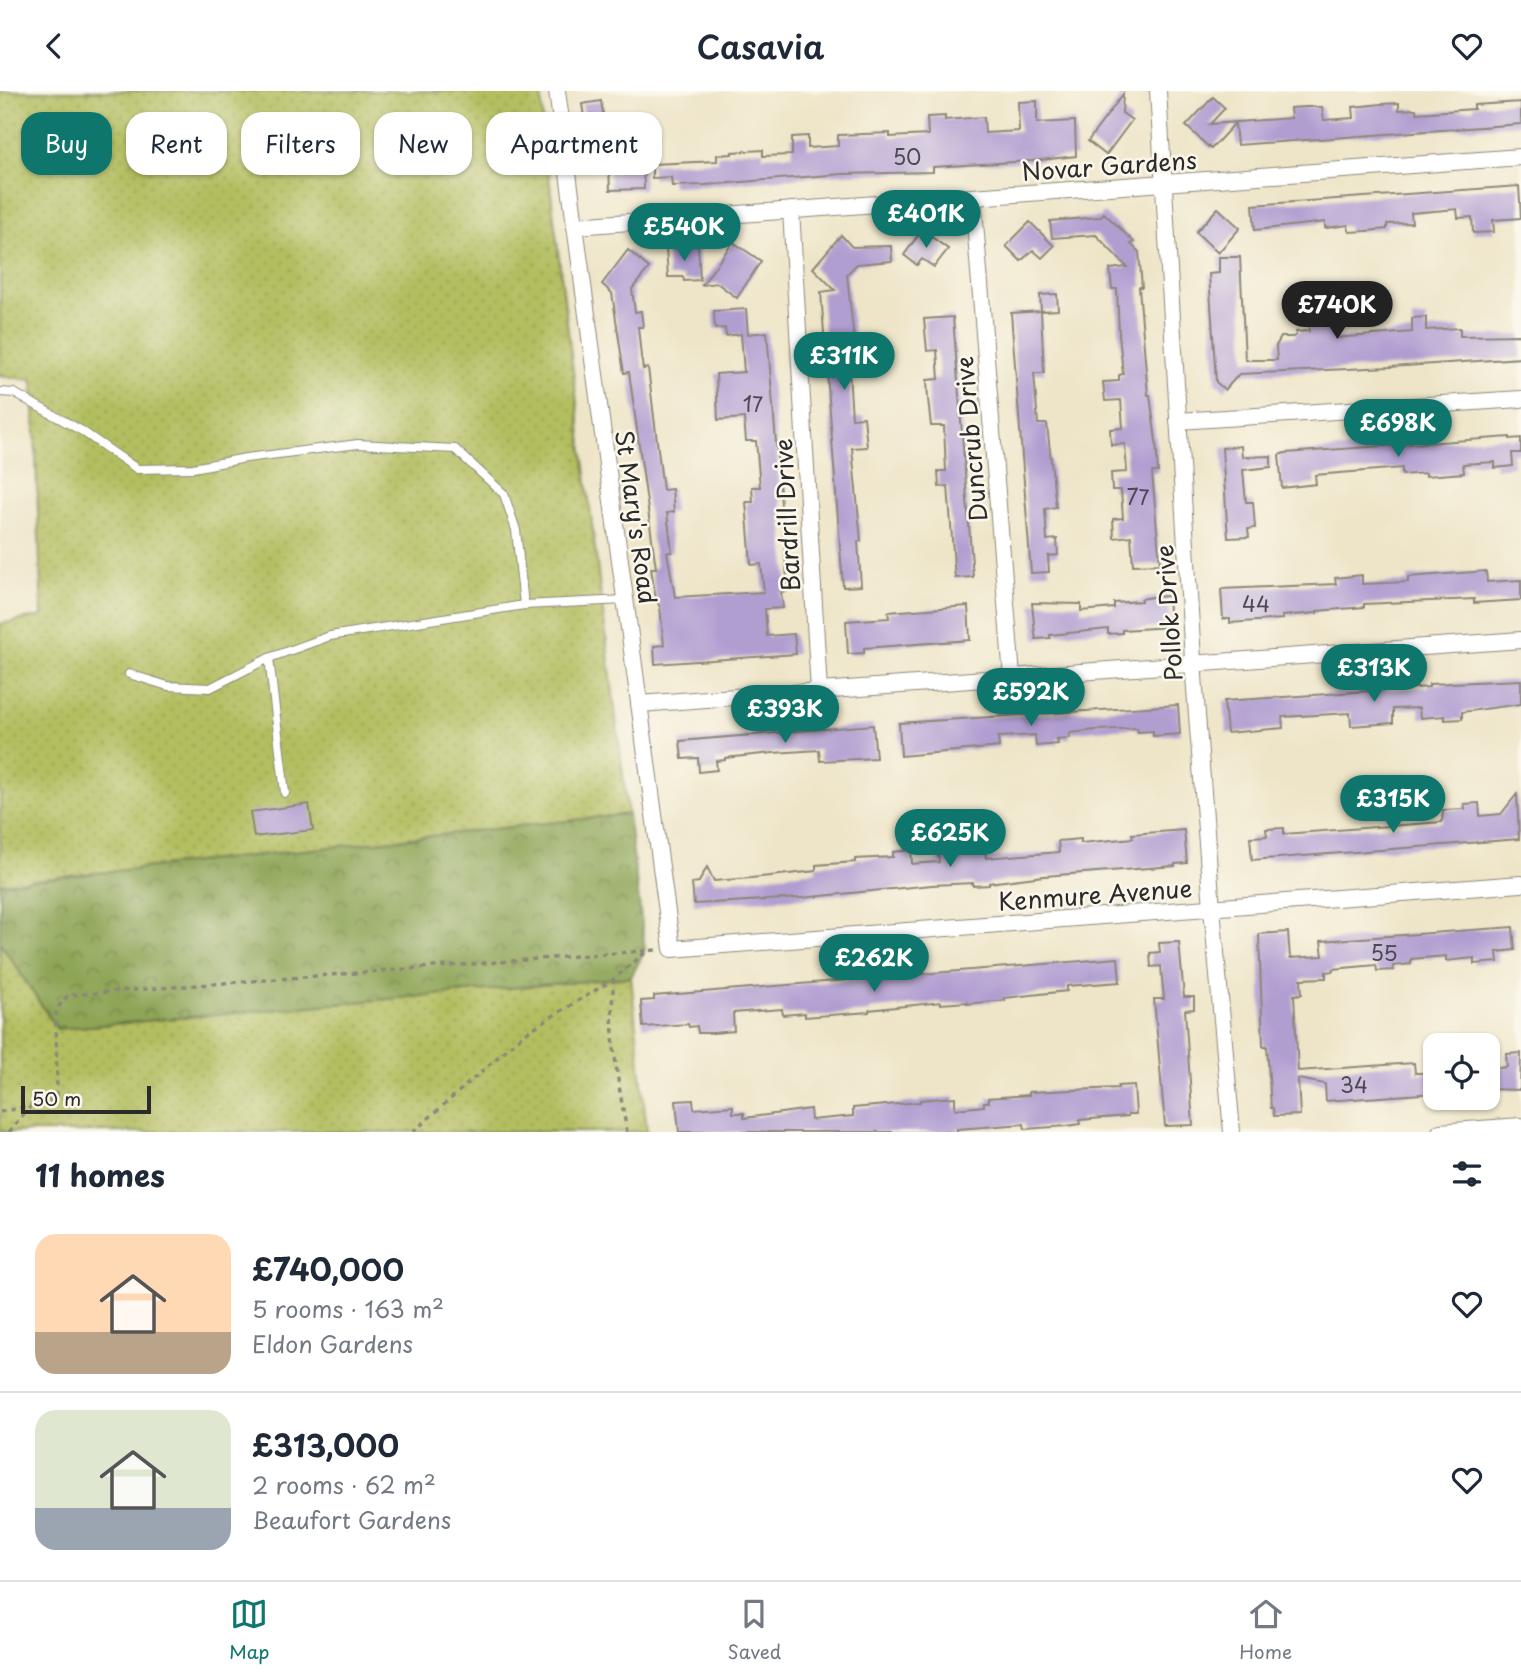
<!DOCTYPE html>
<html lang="en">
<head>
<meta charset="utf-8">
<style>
	:root { --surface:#fff; --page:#f2f2f3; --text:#1f2937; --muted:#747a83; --line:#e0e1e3; --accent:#0f766e }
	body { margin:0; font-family:"Playpen Sans",sans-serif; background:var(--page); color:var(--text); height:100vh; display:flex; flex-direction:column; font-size:26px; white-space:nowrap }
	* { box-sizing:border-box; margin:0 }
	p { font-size:23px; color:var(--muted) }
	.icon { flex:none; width:38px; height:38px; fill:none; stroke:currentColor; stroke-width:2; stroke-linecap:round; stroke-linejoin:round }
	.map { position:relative; height:1041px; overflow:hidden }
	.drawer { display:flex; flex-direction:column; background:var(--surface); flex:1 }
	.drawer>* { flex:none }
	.banner { position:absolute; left:21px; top:21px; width:700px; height:63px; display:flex; gap:14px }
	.fabs { position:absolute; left:1423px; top:942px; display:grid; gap:14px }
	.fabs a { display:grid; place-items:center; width:77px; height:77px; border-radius:14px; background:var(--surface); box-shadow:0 2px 5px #0004; font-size:35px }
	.scale { position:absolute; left:21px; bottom:18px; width:130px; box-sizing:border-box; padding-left:7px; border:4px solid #2b2b2b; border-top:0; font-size:19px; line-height:24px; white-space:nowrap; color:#2b2b2b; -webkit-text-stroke:5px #fbf7ec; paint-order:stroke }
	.price { position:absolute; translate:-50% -60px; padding:0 16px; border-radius:24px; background:var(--accent); color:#fff; font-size:23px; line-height:46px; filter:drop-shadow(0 2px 4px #0008) }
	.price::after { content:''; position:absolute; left:50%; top:42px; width:21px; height:16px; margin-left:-10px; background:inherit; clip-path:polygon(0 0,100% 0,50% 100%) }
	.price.current { background:#222; color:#fff }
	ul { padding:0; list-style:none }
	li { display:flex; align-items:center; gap:21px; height:175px; padding:0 35px }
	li+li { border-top:2px solid var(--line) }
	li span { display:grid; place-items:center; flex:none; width:196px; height:140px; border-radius:21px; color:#555 }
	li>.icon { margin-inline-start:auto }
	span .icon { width:84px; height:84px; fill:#fffc; stroke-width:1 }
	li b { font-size:30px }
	h2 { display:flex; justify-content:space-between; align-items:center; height:84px; padding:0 35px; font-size:30px }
	.pill { padding:0 24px; border-radius:21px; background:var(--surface); box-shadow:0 2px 5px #0004; font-size:24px; line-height:63px }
	.pill.current { background:var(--accent); color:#fff }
	header { display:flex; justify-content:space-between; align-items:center; height:91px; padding:0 35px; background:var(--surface); font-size:32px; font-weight:600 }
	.menu { display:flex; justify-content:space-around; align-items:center; height:98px; border-top:2px solid var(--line); background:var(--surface); font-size:19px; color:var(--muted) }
	.menu a { display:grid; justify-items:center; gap:4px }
	.menu .current { color:var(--accent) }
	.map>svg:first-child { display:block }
</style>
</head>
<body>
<header><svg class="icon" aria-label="back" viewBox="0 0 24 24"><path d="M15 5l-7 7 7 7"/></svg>Casavia<svg class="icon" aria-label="heart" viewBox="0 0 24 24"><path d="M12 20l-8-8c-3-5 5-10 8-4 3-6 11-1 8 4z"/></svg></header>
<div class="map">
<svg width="1521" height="1041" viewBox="0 0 1521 1041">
	<defs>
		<pattern id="grass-dots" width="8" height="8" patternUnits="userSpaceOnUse" patternTransform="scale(1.75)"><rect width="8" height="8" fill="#b3be60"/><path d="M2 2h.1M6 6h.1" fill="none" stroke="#9aa354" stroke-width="1.8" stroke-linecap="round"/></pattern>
		<pattern id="forest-crowns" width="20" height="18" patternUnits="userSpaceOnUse" patternTransform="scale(1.75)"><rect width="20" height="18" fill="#8ea556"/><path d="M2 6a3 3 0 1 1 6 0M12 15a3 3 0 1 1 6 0" fill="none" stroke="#748747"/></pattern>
	</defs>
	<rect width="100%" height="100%" fill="#fbf7ec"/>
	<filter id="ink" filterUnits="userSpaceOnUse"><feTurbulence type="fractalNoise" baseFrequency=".0143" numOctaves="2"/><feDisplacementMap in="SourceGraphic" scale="14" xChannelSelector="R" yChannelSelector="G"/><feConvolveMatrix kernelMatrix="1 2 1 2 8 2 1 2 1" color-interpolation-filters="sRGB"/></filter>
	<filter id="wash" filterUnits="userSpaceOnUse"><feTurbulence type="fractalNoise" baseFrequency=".00686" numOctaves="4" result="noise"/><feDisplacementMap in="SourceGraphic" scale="28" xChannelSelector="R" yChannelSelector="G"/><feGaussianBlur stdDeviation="1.57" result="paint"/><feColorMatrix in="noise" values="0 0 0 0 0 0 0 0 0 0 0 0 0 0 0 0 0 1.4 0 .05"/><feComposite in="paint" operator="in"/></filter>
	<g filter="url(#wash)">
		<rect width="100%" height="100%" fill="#eee5c8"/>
		<g fill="url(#grass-dots)" stroke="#6f7446" stroke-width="2">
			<polygon points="0,0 541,0 544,46 628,723 0,793 0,533 42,525 33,289 0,285"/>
			<polygon points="0,851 57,938 631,886 647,1041 0,1041"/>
		</g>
		<polygon fill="url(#forest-crowns)" stroke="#5c6840" stroke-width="2" points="628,723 645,859 631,886 57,938 0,851 0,793"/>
		<g id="blocks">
			<g fill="#b19ed1">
				<polygon points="1123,3 1122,22 1132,29 1106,64 1088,50"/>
				<polygon points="1213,6 1225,17 1210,33 1291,27 1290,17 1306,16 1322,16 1324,29 1354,27 1353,16 1382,13 1399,12 1399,19 1416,18 1417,22 1474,18 1474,14 1521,11 1521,33 1237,54 1235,32 1211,58 1186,35"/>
				<polygon points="601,10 606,42 587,45 582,13"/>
				<polygon points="1037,10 1037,32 1075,30 1076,65 1031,70 933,76 933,81 842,83 705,94 672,95 671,86 652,87 652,73 717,70 717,64 732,63 732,61 763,59 763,65 792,64 792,46 808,45 808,57 838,55 838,44 890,42 890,46 928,44 927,26 945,25 945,29 984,26 985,42 1019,40 1018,11"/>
				<polygon points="643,75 644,98 610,99 609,77"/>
				<polygon points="1519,95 1521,127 1493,129 1494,141 1473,142 1472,126 1458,127 1457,118 1411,122 1412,132 1387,133 1387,138 1366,140 1349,141 1348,134 1325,137 1325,131 1255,139 1253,114"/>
				<polygon points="1218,117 1240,137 1218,162 1196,141"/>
				<polygon points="1104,122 1134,151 1131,153 1139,161 1142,196 1139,196 1148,304 1150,304 1156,350 1158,381 1152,381 1160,473 1133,474 1131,445 1114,447 1113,428 1123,427 1121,399 1112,399 1111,382 1127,381 1125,353 1111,354 1110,338 1123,337 1121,309 1105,310 1103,291 1119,290 1119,284 1123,283 1119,243 1117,198 1112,198 1110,178 1127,176 1096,144 1052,147 1050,130 1100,126"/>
				<polygon points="1030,131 1054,155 1042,167 1033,159 1021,170 1006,155"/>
				<polygon points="922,139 948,158 934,176 922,168 917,174 904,164"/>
				<polygon points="841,144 852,156 891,155 892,170 857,173 847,183 854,250 842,251 844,281 849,281 852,327 864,326 867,356 852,357 861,450 858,450 861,495 843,496 821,201 835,199 813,177"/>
				<polygon points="733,151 761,170 737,207 717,192 702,194"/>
				<polygon points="698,154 700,189 684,190 683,186 668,186 666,157"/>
				<polygon points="628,159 649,177 632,198 635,221 641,220 643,236 638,236 641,265 643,278 648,277 663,399 672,398 674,421 667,422 672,461 667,461 675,506 764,501 761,473 751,474 746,411 753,411 752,396 760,396 756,350 746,350 744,327 718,329 716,283 744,281 741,243 726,245 725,237 715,238 714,220 746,218 748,243 767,241 788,500 781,501 783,517 765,518 767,545 794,543 796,563 655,573 654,555 664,554 660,516 656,509 651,477 656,477 629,281 624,282 612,202 602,193"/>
				<polygon points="1219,166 1240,166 1245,269 1277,269 1276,255 1281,246 1293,246 1296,244 1296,241 1309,240 1308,231 1333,228 1335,247 1412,241 1412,227 1426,226 1426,239 1460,237 1460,245 1521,244 1521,267 1390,276 1239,283 1225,299 1216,291 1209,183 1219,182"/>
				<polygon points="1057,203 1058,219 1041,220 1044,282 1034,282 1038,333 1047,333 1056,416 1045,418 1047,449 1057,448 1058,464 1048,465 1049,481 1031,482 1011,222 1041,220 1040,204"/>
				<polygon points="953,226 973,486 955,487 948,395 939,396 938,380 946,380 944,335 931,335 928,308 927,289 939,288 937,259 927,260 924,228"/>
				<polygon points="1510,346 1510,348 1521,347 1521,362 1512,362 1513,375 1495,377 1495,371 1463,373 1464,382 1426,385 1426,382 1402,384 1402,377 1315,384 1316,393 1282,397 1279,364 1285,362"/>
				<polygon points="1241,355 1242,366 1271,365 1271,376 1243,379 1246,411 1253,411 1255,437 1248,438 1249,446 1228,447 1222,357"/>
				<polygon points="1486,480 1487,491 1521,489 1521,509 1474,512 1474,508 1364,513 1364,516 1317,520 1317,522 1282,525 1283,528 1230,532 1230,528 1223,528 1221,498 1336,493 1335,487 1362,484 1362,493 1408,491 1408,486"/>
				<polygon points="1168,505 1170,536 1122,539 1122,542 1108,543 1108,538 1050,544 1050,547 1036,548 1035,543 1032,512 1081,513 1081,520 1114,517 1114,512 1141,510 1141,508 1152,506"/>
				<polygon points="968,515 970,549 864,557 864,562 848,563 846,530 889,527 888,521"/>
				<polygon points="1521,589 1521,613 1462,621 1462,628 1445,629 1445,625 1420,627 1419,617 1393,618 1393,632 1351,635 1350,622 1282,626 1283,637 1227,642 1224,610 1429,596 1429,593"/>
				<polygon points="1178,614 1180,643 1153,645 1153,640 1138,641 1137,637 1096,639 1069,642 1070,647 1057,648 1058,653 1036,655 1035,644 998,646 999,656 901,665 899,632"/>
				<polygon points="873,634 876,667 820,670 819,659 773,662 725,667 725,669 716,670 717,679 699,681 698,667 682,668 680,650"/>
				<polygon points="1517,703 1519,748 1252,769 1250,746 1267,745 1266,738 1284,737 1284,743 1442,731 1443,719 1465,718 1464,713 1479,712 1480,725 1501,723"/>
				<polygon points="309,713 313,739 254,746 250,721"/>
				<polygon points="1184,739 1187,772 1175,773 1175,775 1044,785 989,792 989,794 973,795 973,792 932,794 801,807 694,813 692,792 699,791 707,776 714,790 751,787 816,780 816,774 855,771 855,768 893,766 893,761 911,759 912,773 939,771 937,753 950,752 951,760 985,757 986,767 1059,761 1058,750 1081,748 1081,752 1133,747 1132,743"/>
				<polygon points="1513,836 1515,859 1497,861 1498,871 1474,873 1474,867 1446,870 1446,865 1411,868 1411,873 1393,875 1394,879 1377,880 1376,874 1333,878 1333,880 1326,881 1326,887 1301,888 1302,903 1294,904 1298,980 1414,972 1415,982 1435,982 1435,1002 1326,1010 1325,993 1298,988 1300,1024 1274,1025 1273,1017 1271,1017 1267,955 1263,955 1259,843 1288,841 1290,867 1323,865 1321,850"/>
				<polygon points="1179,851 1184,906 1194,906 1194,918 1185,919 1193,1034 1165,1035 1154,908 1164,908 1162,888 1161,875 1151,876 1150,862 1160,861 1159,852"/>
				<polygon points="1118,867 1120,891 1067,895 1067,900 1004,907 1005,909 967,913 967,911 941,913 941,911 869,919 869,921 805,926 805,922 783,924 782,918 733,922 734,940 713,942 698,942 697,935 689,936 688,933 643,936 641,910 654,909 654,905"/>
				<polygon points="1521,962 1520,999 1488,998 1488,978 1507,976 1506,963"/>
				<polygon points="1134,994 1136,1023 1128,1023 1128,1025 1079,1029 1080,1033 1067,1035 1025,1038 1024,1033 957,1038 957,1041 679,1041 676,1010 693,1009 694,1018 733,1015 733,1022 744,1022 744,1027 810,1018 811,1029 853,1025 853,1017 920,1011 920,1009 955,1006 955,1018 984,1015 984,1011 989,1011 988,1007 1029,1004 1029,1001 1118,997 1118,995"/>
			</g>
		</g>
	</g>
	<g filter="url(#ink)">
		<use href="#blocks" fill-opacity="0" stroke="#8c887a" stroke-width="2"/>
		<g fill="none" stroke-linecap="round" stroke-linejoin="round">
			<g stroke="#8c887a" stroke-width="10">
				<g id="lane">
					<polyline points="0,301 14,302 82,340 137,378 193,377 246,367 358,353 455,358 504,403 516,439 524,514 625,509"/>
					<polyline points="269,567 285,702"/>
					<polyline points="129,583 168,595 210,597 269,567 330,545 524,514"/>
				</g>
			</g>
			<g stroke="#8c887a" stroke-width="18">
				<g id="street">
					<polyline points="557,0 672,858 1521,793"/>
					<polyline points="1158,0 1194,585 1212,817 1232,1041"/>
					<polyline points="973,107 1012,586"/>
					<polyline points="791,119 819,600"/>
					<polyline points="575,135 1521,66"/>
					<polyline points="1178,330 1521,308"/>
					<polyline points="639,613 1521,549"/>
					<polyline points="1440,1041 1521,1035"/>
				</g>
			</g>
			<g stroke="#8c887a" stroke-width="3.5" stroke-dasharray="5 5" stroke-linecap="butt">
				<polyline points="0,1021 44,1012 57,1006 56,919 68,904 656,859"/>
				<polyline points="9,1041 30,1016"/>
				<polyline points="413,1041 525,942 614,888"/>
				<path d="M627,1041C618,990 608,939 614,888L647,860"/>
			</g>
			<use href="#lane" stroke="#fff" stroke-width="8"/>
			<use href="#street" stroke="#fff" stroke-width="16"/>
		</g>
	</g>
	<g text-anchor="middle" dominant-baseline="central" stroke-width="5" stroke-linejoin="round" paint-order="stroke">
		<g font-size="21" fill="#4c4854">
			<text x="907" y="65">50</text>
			<text x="753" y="312">17</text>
			<text x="1138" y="405">77</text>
			<text x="1256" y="512">44</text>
			<text x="1384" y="861">55</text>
			<text x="1354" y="993">34</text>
		</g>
		<g font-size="24" fill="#2b2b2b" stroke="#fbf7ec">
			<text transform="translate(1109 74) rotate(-4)">Novar Gardens</text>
			<text transform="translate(970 348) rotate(-95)">Duncrub Drive</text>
			<text transform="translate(786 424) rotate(-93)">Bardrill Drive</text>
			<text transform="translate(637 426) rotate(82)">St Mary's Road</text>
			<text transform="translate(1168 522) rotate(-94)">Pollok Drive</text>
			<text transform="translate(1095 803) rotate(-4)">Kenmure Avenue</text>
		</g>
	</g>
</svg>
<div class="fabs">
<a><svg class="icon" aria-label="locate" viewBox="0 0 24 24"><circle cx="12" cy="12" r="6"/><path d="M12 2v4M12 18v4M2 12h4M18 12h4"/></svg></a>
</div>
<div class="scale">50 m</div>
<b class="price" style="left:926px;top:159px">£401K</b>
<b class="price" style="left:684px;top:172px">£540K</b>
<b class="price current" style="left:1337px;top:250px">£740K</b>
<b class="price" style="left:844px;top:301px">£311K</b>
<b class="price" style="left:1398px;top:368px">£698K</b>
<b class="price" style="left:1374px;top:613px">£313K</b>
<b class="price" style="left:1031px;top:637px">£592K</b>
<b class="price" style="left:785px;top:654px">£393K</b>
<b class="price" style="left:1393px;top:744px">£315K</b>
<b class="price" style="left:950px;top:778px">£625K</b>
<b class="price" style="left:874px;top:903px">£262K</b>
<div class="banner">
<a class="pill current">Buy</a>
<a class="pill">Rent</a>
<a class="pill">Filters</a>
<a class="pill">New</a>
<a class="pill">Apartment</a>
</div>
</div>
<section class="drawer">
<h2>11 homes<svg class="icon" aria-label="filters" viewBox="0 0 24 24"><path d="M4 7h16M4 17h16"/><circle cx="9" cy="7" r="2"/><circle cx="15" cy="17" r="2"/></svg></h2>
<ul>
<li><span style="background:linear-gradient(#ffd9b3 70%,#b9a48a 0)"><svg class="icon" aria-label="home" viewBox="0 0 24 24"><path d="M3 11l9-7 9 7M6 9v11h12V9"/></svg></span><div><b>£740,000</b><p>5 rooms · 163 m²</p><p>Eldon Gardens</p></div><svg class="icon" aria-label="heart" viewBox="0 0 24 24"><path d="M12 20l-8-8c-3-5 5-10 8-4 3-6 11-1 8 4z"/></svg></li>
<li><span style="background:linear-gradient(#dfe7d0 70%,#9aa5b1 0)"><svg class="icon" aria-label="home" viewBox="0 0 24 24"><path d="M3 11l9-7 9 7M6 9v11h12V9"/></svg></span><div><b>£313,000</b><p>2 rooms · 62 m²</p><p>Beaufort Gardens</p></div><svg class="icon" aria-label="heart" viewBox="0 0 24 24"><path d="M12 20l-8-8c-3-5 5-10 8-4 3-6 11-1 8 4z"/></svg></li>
</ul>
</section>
<nav class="menu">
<a class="current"><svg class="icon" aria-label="map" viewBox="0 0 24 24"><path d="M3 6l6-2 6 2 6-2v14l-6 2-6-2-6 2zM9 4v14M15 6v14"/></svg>Map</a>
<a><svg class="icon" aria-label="saved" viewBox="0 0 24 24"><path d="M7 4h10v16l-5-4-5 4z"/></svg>Saved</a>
<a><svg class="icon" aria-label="home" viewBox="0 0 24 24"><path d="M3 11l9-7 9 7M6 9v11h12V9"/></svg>Home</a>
</nav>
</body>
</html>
